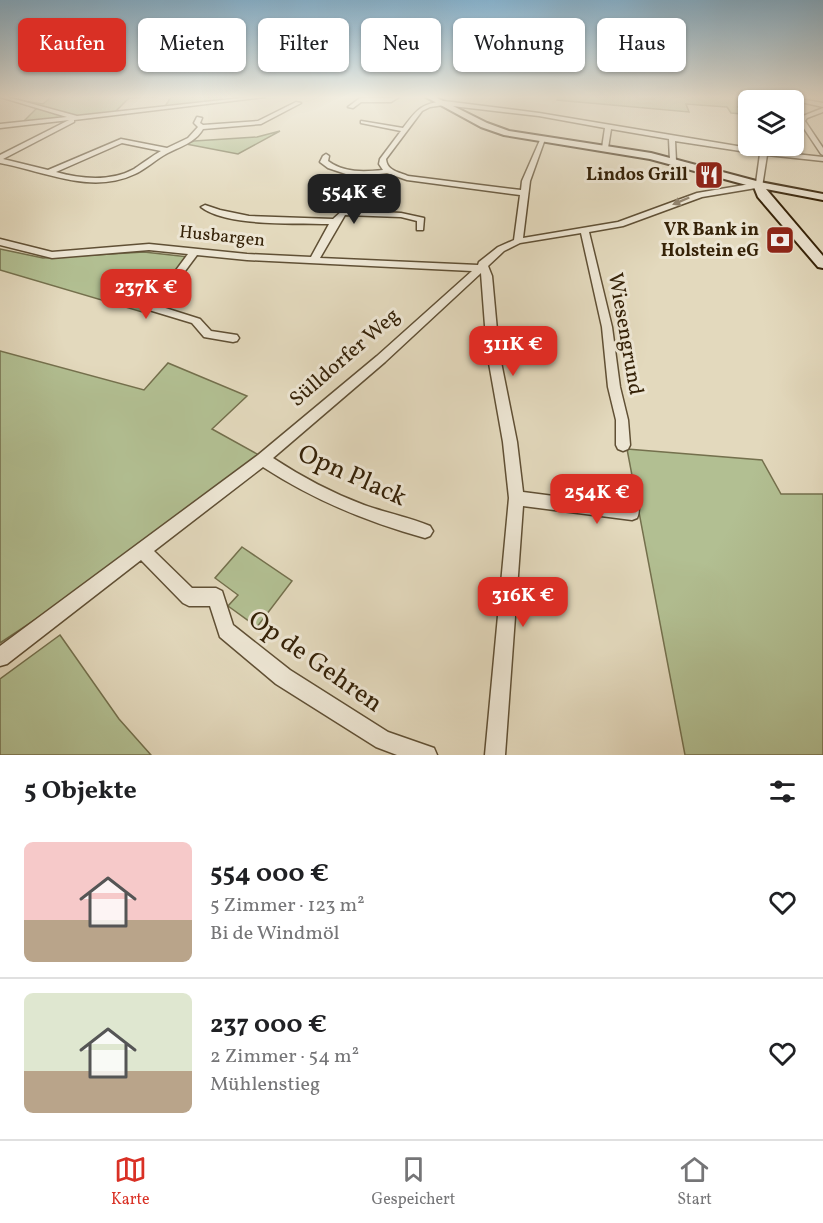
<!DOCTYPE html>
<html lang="de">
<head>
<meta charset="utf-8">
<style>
	:root { --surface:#fff; --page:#f2f2f2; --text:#202124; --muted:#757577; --line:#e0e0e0; --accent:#d93025 }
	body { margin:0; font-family:Vollkorn,serif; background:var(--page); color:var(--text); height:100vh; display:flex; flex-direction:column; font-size:22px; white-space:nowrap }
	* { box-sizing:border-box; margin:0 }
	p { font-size:20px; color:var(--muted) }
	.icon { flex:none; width:33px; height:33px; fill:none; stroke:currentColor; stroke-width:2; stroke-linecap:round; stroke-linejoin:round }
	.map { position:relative; height:755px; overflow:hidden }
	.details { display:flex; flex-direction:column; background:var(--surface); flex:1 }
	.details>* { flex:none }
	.banner { position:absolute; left:18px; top:18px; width:788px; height:54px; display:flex; gap:12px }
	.tools { position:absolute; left:738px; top:90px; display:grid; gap:12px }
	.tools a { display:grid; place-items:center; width:66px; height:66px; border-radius:9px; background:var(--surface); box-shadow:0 2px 4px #0004; font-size:30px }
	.price { position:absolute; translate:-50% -51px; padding:0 14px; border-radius:12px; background:var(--accent); color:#fff; font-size:20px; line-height:39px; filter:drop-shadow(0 2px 3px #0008) }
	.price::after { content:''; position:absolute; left:50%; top:36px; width:18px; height:14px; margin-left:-9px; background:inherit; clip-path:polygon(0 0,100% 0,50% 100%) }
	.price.selected { background:#222; color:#fff }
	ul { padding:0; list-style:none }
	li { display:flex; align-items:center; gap:18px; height:150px; padding:0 24px }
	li+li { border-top:2px solid var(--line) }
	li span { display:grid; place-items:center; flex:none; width:168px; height:120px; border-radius:9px; color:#555 }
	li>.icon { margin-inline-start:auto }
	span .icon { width:72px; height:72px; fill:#fffc; stroke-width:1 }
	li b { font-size:26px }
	h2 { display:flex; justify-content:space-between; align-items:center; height:72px; padding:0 24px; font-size:26px }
	.tag { padding:0 21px; border-radius:9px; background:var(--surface); box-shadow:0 2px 4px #0004; font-size:21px; line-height:54px }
	.tag.selected { background:var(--accent); color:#fff }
	.dock { display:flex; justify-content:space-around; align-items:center; height:84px; border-top:2px solid var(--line); background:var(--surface); font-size:16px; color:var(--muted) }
	.dock a { display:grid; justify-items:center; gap:3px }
	.dock .selected { color:var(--accent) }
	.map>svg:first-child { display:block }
</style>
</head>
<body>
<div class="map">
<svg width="823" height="755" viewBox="0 0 823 755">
	<rect width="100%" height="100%" fill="#e3d9bd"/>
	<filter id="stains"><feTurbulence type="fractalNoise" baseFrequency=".00333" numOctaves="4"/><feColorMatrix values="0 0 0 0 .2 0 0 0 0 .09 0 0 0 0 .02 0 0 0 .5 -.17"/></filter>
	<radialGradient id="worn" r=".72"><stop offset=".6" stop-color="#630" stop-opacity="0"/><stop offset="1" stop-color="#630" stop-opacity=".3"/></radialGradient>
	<g fill="#b2bf92" stroke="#74704d" stroke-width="1.5">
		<polygon points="0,97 43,104 51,97 158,97 129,98 114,113 22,123 38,107"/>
		<polygon points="171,97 222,97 220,101 164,108"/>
		<polygon points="558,97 759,97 759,100 748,100 748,108 738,107 743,114 731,113 727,107 686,104 689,112 557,100"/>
		<polygon points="280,131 238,154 186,144 194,141 257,137"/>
		<polygon points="0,249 43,258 144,252 189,257 142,312 0,270"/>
		<polygon points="0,351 144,390 168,363 247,396 212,429 259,455 51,609 0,643"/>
		<polygon points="627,449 762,460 781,494 823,494 823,755 685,755"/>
		<polygon points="242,547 292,581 257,627 228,606 238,595 215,578"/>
		<polygon points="60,635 119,719 151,755 0,755 0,679"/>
	</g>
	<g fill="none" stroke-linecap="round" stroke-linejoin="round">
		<g stroke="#605035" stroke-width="3">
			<g id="minor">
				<path d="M0,97H7L77,116L250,97H265L74,120V122L3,159L48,170L121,139L167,148L188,138L198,127L194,123L197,117L202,118L200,123L203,125L258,121L296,102L301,103L261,124L203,129C195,143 179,147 166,154C155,160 146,169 135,174C91,195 44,171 0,163V155L69,120L0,128V124L67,117ZM122,143L161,151C152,156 143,163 134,169C110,182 81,179 56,172Z"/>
				<polygon points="393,97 399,97 391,102 361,102 353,108 348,107 360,98 390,98"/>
				<polygon points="762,97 768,97 768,100 763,100"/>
				<polygon points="779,97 789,97 823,103 823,107"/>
				<path d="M444,101L539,113L761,150L762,146H768V151L823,157V161L767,155L762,187L702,197L623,226L589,232L612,327L620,387L628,420L630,445L628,449L623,451L618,449L616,445V420L608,387L602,327L581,233L520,243L504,251L488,266L492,276L499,352L517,442L523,492L623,505L622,493L624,488L629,486L634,488C638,497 641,510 637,518L632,520L523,506L505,755H485L509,498L503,442L487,352L481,273L385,362L273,458C302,477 332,493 364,505C386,513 409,517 430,526L433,531L430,536L425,538C367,522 314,500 263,467L154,551L192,588H216L222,591L233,625L290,670L388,732L434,748L437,755H397L376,747L276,684L220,637L210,606H189L183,603L141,560L7,664L0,666V646L258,455L377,356L472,271L247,260L197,255L159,306L200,319L211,331L237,335L239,338L237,341L233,342L204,337L192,323L149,310L148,308L188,254L149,250L52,258L0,245V239L52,252L149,244L247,254L311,257L329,224C297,223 227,227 201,207L205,205L220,210L249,216L333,219L343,210L401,213L424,218L423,230H417V221L401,217L345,215L320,258L478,265L479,262L498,247L514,240L520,195L407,180L387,173L363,176L346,174L328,168L320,162L323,156L326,154L329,156L328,161C344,173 364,172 383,170L379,164L380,159L401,131L361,123V121L403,128C417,110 420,104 444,101ZM444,105L539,116L605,128L602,148L605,150L608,148L611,129L669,139L670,161L673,163L676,161L675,141L760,154L756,183L697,193L618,222L523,238L530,181L545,139L540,140L522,181L521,190L408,176C399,172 387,171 386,159L422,111L430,107Z"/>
				<polygon points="823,108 823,112 807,118 805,121 823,148 823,155 821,154 799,121 803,116"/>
			</g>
		</g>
		<g stroke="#352208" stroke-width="4">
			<polygon id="secondary" points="426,97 435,97 487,123 509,131 651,153 760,182 823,194 823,200 766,189 823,256 823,268 818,267 758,197 754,187 650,159 504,135 481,127"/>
		</g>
		<use href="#minor" fill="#ede6d4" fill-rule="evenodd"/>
		<use href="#secondary" fill="#ede6d4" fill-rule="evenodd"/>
	</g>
	<defs><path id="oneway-solid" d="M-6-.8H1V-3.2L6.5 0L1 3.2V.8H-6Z" transform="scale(1.5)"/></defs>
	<use fill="#91846e" href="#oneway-solid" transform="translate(681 201) rotate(157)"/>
	<linearGradient id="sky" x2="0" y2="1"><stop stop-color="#87b6d4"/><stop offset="0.48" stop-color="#f2eee1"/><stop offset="1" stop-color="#f2eee1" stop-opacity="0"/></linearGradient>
	<rect width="823" height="202" fill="url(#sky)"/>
	<defs>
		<g id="restaurant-square" transform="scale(1.5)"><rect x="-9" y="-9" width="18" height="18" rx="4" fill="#8f2418" stroke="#ede6d4"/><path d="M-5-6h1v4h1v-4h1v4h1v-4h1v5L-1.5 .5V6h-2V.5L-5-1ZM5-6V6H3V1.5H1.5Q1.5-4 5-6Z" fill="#fff"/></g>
		<g id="bank-square" transform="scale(1.5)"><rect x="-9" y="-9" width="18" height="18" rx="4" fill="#8f2418" stroke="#ede6d4"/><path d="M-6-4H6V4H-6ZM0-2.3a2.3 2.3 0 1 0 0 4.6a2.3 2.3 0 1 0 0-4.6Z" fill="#fff"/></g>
	</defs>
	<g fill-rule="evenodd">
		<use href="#restaurant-square" x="709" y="175"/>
		<use href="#bank-square" x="780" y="240"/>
	</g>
	<g text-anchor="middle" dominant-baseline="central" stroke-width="6" stroke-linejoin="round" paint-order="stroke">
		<g font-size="18" font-weight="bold" fill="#352208" stroke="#ede6d4" text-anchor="end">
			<text x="688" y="175">Lindos Grill</text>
			<text x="759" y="230">VR Bank in<tspan x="759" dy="21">Holstein eG</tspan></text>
		</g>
		<g font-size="18" fill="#352208" stroke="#ede6d4">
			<text transform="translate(222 237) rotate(6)">Husbargen</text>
		</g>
		<g font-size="21" fill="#352208" stroke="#ede6d4">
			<text transform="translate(625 334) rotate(80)">Wiesengrund</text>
			<text transform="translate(345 358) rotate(-41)">Sülldorfer Weg</text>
		</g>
		<g font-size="26" fill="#352208" stroke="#ede6d4">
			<text transform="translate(352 476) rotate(24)">Opn Plack</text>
			<text transform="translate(315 662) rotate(35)">Op de Gehren</text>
		</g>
	</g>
	<rect width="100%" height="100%" filter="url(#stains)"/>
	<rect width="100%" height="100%" fill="url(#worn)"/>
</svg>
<div class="tools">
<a><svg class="icon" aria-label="layers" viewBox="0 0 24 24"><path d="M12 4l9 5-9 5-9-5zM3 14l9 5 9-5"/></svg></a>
</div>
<b class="price selected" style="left:354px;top:225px">554K €</b>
<b class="price" style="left:146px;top:320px">237K €</b>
<b class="price" style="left:513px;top:377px">311K €</b>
<b class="price" style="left:597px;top:525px">254K €</b>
<b class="price" style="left:523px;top:628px">316K €</b>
<div class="banner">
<a class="tag selected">Kaufen</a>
<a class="tag">Mieten</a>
<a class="tag">Filter</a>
<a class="tag">Neu</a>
<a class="tag">Wohnung</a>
<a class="tag">Haus</a>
</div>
</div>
<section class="details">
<h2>5 Objekte<svg class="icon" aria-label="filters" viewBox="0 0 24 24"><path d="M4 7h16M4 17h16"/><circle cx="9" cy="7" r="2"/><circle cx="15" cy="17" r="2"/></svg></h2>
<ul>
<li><span style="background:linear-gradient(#f6c9c9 65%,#b9a48a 0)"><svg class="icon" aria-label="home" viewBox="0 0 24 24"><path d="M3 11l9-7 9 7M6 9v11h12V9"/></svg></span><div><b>554 000 €</b><p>5 Zimmer · 123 m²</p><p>Bi de Windmöl</p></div><svg class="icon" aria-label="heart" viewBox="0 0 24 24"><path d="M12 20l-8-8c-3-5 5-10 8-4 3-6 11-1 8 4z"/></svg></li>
<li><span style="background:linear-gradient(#dfe7d0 65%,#b9a48a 0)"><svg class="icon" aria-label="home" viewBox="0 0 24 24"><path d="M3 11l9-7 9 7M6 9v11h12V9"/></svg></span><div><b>237 000 €</b><p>2 Zimmer · 54 m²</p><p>Mühlenstieg</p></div><svg class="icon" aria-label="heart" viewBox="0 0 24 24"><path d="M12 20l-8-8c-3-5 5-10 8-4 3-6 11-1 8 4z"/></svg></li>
</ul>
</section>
<nav class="dock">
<a class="selected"><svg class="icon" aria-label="map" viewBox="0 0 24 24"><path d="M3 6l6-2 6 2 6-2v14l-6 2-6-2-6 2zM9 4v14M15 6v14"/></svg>Karte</a>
<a><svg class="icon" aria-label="saved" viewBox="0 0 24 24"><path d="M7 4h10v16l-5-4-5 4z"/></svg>Gespeichert</a>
<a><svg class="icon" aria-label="home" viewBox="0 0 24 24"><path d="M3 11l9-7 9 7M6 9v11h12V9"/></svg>Start</a>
</nav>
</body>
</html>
